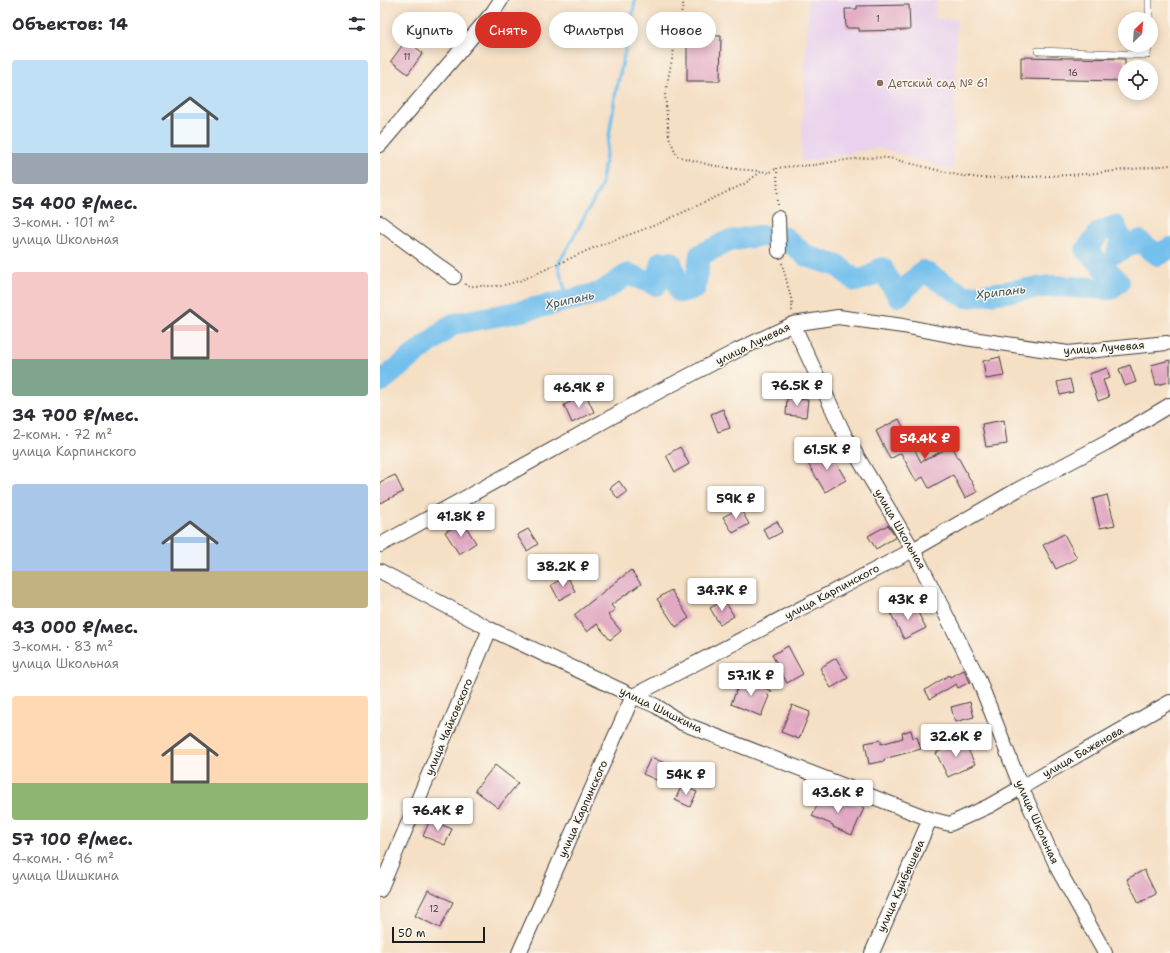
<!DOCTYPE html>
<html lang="ru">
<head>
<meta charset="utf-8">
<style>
	:root { --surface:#fff; --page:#f7f7f7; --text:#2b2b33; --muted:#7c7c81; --accent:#d93025 }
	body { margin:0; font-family:"Shantell Sans",sans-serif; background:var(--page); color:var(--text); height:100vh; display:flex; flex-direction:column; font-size:15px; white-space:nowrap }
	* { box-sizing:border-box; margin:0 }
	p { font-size:13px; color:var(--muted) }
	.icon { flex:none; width:22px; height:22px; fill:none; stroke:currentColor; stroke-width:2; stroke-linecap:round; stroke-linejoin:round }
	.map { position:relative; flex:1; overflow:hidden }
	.side { display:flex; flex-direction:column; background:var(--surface); width:380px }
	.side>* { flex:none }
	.banner { position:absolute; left:12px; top:12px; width:380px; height:36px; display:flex; gap:8px }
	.needle { width:26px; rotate:25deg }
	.buttons { position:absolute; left:738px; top:12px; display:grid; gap:8px }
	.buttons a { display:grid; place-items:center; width:40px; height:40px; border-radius:50%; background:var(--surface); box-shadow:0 2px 10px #0003; font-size:20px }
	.scale { position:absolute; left:12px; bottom:10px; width:93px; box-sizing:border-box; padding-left:4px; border:2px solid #1c1c1c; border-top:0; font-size:11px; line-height:14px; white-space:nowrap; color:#1c1c1c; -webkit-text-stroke:3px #fbf7ec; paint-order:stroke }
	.price { position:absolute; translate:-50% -34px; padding:0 9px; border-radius:4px; background:#fff; color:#222; font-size:13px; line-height:26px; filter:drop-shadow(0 1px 2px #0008) }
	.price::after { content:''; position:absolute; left:50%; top:24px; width:12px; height:9px; margin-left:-6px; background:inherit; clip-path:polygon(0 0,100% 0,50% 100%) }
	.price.active { background:var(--accent); color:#fff }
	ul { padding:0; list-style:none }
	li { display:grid; align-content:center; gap:8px; height:212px; padding:0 12px }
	li span { display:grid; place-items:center; height:124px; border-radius:4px; color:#555 }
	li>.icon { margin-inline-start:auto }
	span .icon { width:72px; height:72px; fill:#fffc; stroke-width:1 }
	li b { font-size:17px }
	h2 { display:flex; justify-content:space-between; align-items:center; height:48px; padding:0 12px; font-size:17px }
	.pill { padding:0 14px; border-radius:18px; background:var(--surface); box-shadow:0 2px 10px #0003; font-size:14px; line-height:36px }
	.pill.active { background:var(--accent); color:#fff }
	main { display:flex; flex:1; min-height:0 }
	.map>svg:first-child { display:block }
</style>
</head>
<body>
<main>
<section class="side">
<h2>Объектов: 14<svg class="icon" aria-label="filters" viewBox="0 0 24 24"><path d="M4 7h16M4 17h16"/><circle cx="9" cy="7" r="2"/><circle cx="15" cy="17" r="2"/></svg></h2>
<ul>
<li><span style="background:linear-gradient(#bfe0f5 75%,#9aa5b1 0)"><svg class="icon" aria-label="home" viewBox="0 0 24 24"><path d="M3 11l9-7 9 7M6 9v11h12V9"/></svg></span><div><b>54 400 ₽/мес.</b><p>3-комн. · 101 m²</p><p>улица Школьная</p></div></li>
<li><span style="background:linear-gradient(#f6c9c9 70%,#7fa58c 0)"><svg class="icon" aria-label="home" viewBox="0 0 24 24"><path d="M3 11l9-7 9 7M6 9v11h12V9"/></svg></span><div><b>34 700 ₽/мес.</b><p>2-комн. · 72 m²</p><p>улица Карпинского</p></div></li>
<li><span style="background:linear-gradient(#a9c7e8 70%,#c2b280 0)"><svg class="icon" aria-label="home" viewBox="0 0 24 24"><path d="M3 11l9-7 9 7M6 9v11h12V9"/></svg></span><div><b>43 000 ₽/мес.</b><p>3-комн. · 83 m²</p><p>улица Школьная</p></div></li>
<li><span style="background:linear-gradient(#ffd9b3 70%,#8fb573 0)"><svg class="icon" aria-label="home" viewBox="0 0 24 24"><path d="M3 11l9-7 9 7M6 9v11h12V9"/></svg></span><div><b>57 100 ₽/мес.</b><p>4-комн. · 96 m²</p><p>улица Шишкина</p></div></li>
</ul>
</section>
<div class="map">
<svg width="790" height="953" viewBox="0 0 790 953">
	<rect width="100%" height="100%" fill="#fbf7ec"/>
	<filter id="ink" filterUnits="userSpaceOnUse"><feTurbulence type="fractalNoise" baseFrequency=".025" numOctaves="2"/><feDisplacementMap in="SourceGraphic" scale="8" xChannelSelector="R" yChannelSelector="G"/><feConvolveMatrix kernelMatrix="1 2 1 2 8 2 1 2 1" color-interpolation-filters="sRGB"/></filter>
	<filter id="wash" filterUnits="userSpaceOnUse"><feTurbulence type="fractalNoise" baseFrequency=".012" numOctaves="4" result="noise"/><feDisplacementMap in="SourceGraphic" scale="16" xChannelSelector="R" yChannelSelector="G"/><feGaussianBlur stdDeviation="0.9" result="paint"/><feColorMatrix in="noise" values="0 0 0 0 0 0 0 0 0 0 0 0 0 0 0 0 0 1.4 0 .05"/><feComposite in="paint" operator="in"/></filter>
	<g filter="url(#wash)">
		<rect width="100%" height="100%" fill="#f5dfc5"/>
		<polygon fill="#e9d2ed" points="428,0 556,0 555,19 577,19 573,170 499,148 421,162"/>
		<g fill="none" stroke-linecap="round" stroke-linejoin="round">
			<polyline stroke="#73c0ed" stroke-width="3.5" points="188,301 178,265 221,187 236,91 252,20 255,0"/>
			<polyline stroke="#73c0ed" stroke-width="22" points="0,382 73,324 142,311 220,293 248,274 276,285 281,262 291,262 300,292 315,288 320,255 349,241 377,236 404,237 426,256 458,266 476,281 489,277 502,268 518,296 543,271 586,297 671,286 731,289 739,282 706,250 720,232 735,226 742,241 737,252 759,241 778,255 790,248"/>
		</g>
		<g id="blocks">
			<g fill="#e1a9c2">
				<polygon points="529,5 530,30 479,31 479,28 466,28 465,9 477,9 477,6"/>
				<polygon points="307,35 341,36 340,81 307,81"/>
				<polygon points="26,40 43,53 28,74 11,61"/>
				<polygon points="641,57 745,59 745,81 641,79"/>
				<polygon points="620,357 624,376 606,379 603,361"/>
				<polygon points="790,360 790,382 776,385 771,365"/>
				<polygon points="750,365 756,382 745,386 739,369"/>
				<polygon points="727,368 730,378 723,380 729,397 718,401 709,374"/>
				<polygon points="690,379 693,392 680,395 677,382"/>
				<polygon points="206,395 214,412 192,423 184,405"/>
				<polygon points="407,398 428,400 426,417 406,415"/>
				<polygon points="343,409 350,428 338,432 331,414"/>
				<polygon points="519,419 541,462 572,446 597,492 585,498 573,475 549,488 543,477 536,481 521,453 510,459 496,431"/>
				<polygon points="624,420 627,444 606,447 602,424"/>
				<polygon points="300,447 309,464 295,472 286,455"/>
				<polygon points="448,449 466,480 445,492 427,462"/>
				<polygon points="15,475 23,492 0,503 0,482"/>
				<polygon points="239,481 247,492 238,499 230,488"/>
				<polygon points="727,495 735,525 720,528 713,499"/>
				<polygon points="360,508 369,524 353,533 343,517"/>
				<polygon points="397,521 402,532 389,539 383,529"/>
				<polygon points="83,522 96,543 79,554 65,532"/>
				<polygon points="508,525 516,537 496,549 488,536"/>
				<polygon points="148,529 158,544 147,551 137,535"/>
				<polygon points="684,534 697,558 676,569 663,545"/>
				<polygon points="251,570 261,584 231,605 235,610 228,615 241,631 230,640 217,624 207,632 194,615"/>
				<polygon points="187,576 195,591 179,600 171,585"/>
				<polygon points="291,590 309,618 296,627 277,599"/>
				<polygon points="344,600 354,616 340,625 330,608"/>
				<polygon points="533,603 546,628 524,639 511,614"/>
				<polygon points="408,646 423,674 407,683 392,655"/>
				<polygon points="456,658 468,678 451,688 440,668"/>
				<polygon points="584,670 590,682 578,688 576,684 550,699 545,690 569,675 570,677"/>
				<polygon points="361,679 392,691 386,694 389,696 381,716 351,704"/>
				<polygon points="590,702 594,717 575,722 571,707"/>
				<polygon points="412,705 430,712 419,739 401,732"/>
				<polygon points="531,730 533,738 537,737 541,749 504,759 505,761 489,764 485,743 501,740 501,744 523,738 522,733"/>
				<polygon points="583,739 595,764 568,777 556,753"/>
				<polygon points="271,757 296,768 288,785 263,774"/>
				<polygon points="115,765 138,783 118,808 95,790"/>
				<polygon points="302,785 317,792 310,807 295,800"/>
				<polygon points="442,794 463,803 464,800 484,808 472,835 453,827 453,825 432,816"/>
				<polygon points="50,820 72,829 65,845 43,836"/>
				<polygon points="764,870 776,894 759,903 747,879"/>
				<polygon points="48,890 73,902 60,928 35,916"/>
			</g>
		</g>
	</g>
	<g filter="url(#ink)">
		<use href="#blocks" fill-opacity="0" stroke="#3d3935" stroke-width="1"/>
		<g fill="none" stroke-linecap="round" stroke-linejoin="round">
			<g stroke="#3d3935" stroke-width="8">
				<g id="lane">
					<polyline points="769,19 769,0"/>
					<polyline points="658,51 767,55 768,45"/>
				</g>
			</g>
			<g stroke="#3d3935" stroke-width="16">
				<g id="street">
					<polyline points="0,145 113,12 121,0"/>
					<polyline points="398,218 399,251"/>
					<polyline points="0,223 74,277"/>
					<polyline points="413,324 465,436 533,550 598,678 641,787 679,871 725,953"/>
					<polyline points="0,545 255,404 358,350 413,324 458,317 523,326 585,338 688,353 787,343"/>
					<polyline points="0,571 110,629 253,696 276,706 302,723 550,819 570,824 609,806 790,702"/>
					<polyline points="0,890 110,629"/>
					<polyline points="139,953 253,696 533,550 637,490 726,443 790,405"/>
					<polyline points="492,953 550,819"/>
				</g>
			</g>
			<g stroke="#3d3935" stroke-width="2" stroke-dasharray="1 3" stroke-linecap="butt">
				<polyline points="304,0 285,94 289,137 297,156 330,165 355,169 380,171"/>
				<path d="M398,205L397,168C409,166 422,166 434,165C459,161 484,156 509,158L577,175L600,178L651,177L707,174L790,165"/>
				<polyline points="402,263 412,302 412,311"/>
				<polyline points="85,284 88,286 121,286 142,280 213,248 278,224 364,184 382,171 389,173 397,168"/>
			</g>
			<use href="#lane" stroke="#fff" stroke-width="7"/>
			<use href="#street" stroke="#fff" stroke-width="14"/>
		</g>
	</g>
	<circle fill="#8d6e63" stroke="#fbf7ec" stroke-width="1.5" cx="500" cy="83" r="4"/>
	<g text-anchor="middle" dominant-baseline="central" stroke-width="3" stroke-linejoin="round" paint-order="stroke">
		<g font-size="9" fill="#4d3f46">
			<text x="498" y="19">1</text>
			<text x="27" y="57">11</text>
			<text x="693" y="73">16</text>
			<text x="54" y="909">12</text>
		</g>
		<g font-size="11" fill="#785e54" stroke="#fbf7ec" text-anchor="start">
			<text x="508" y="83">Детский сад № 61</text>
		</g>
		<g font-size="11" fill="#1c1c1c" stroke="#fbf7ec">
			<text transform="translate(373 344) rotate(-26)">улица Лучевая</text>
			<text transform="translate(724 348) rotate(-4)">улица Лучевая</text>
			<text transform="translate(520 529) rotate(60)">улица Школьная</text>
			<text transform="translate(452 592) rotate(-28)">улица Карпинского</text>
			<text transform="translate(281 710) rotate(26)">улица Шишкина</text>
			<text transform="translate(69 727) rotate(-67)">улица Чайковского</text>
			<text transform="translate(703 752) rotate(-30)">улица Баженова</text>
			<text transform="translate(203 809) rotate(-66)">улица Карпинского</text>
			<text transform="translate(657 822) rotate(66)">улица Школьная</text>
			<text transform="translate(521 886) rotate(-66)">улица Куйбышева</text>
		</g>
		<g font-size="12" font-style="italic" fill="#3a5565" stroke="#fbf7ec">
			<text transform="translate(621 292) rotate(-7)">Хрипань</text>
			<text transform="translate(190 300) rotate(-12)">Хрипань</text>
		</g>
	</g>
</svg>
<div class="buttons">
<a><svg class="needle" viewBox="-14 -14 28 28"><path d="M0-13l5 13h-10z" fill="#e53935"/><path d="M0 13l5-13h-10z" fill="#7c7c81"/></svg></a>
<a><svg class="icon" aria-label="locate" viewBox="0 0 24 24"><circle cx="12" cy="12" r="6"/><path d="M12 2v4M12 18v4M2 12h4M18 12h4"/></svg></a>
</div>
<div class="scale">50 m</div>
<b class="price" style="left:417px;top:407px">76.5K ₽</b>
<b class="price" style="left:199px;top:409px">46.9K ₽</b>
<b class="price active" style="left:545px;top:460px">54.4K ₽</b>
<b class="price" style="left:447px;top:471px">61.5K ₽</b>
<b class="price" style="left:356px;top:520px">59K ₽</b>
<b class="price" style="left:81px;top:538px">41.8K ₽</b>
<b class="price" style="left:183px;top:588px">38.2K ₽</b>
<b class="price" style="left:342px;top:612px">34.7K ₽</b>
<b class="price" style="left:528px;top:621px">43K ₽</b>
<b class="price" style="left:371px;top:697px">57.1K ₽</b>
<b class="price" style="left:576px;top:758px">32.6K ₽</b>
<b class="price" style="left:306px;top:796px">54K ₽</b>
<b class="price" style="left:458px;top:814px">43.6K ₽</b>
<b class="price" style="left:58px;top:832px">76.4K ₽</b>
<div class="banner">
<a class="pill">Купить</a>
<a class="pill active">Снять</a>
<a class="pill">Фильтры</a>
<a class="pill">Новое</a>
</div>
</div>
</main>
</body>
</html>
